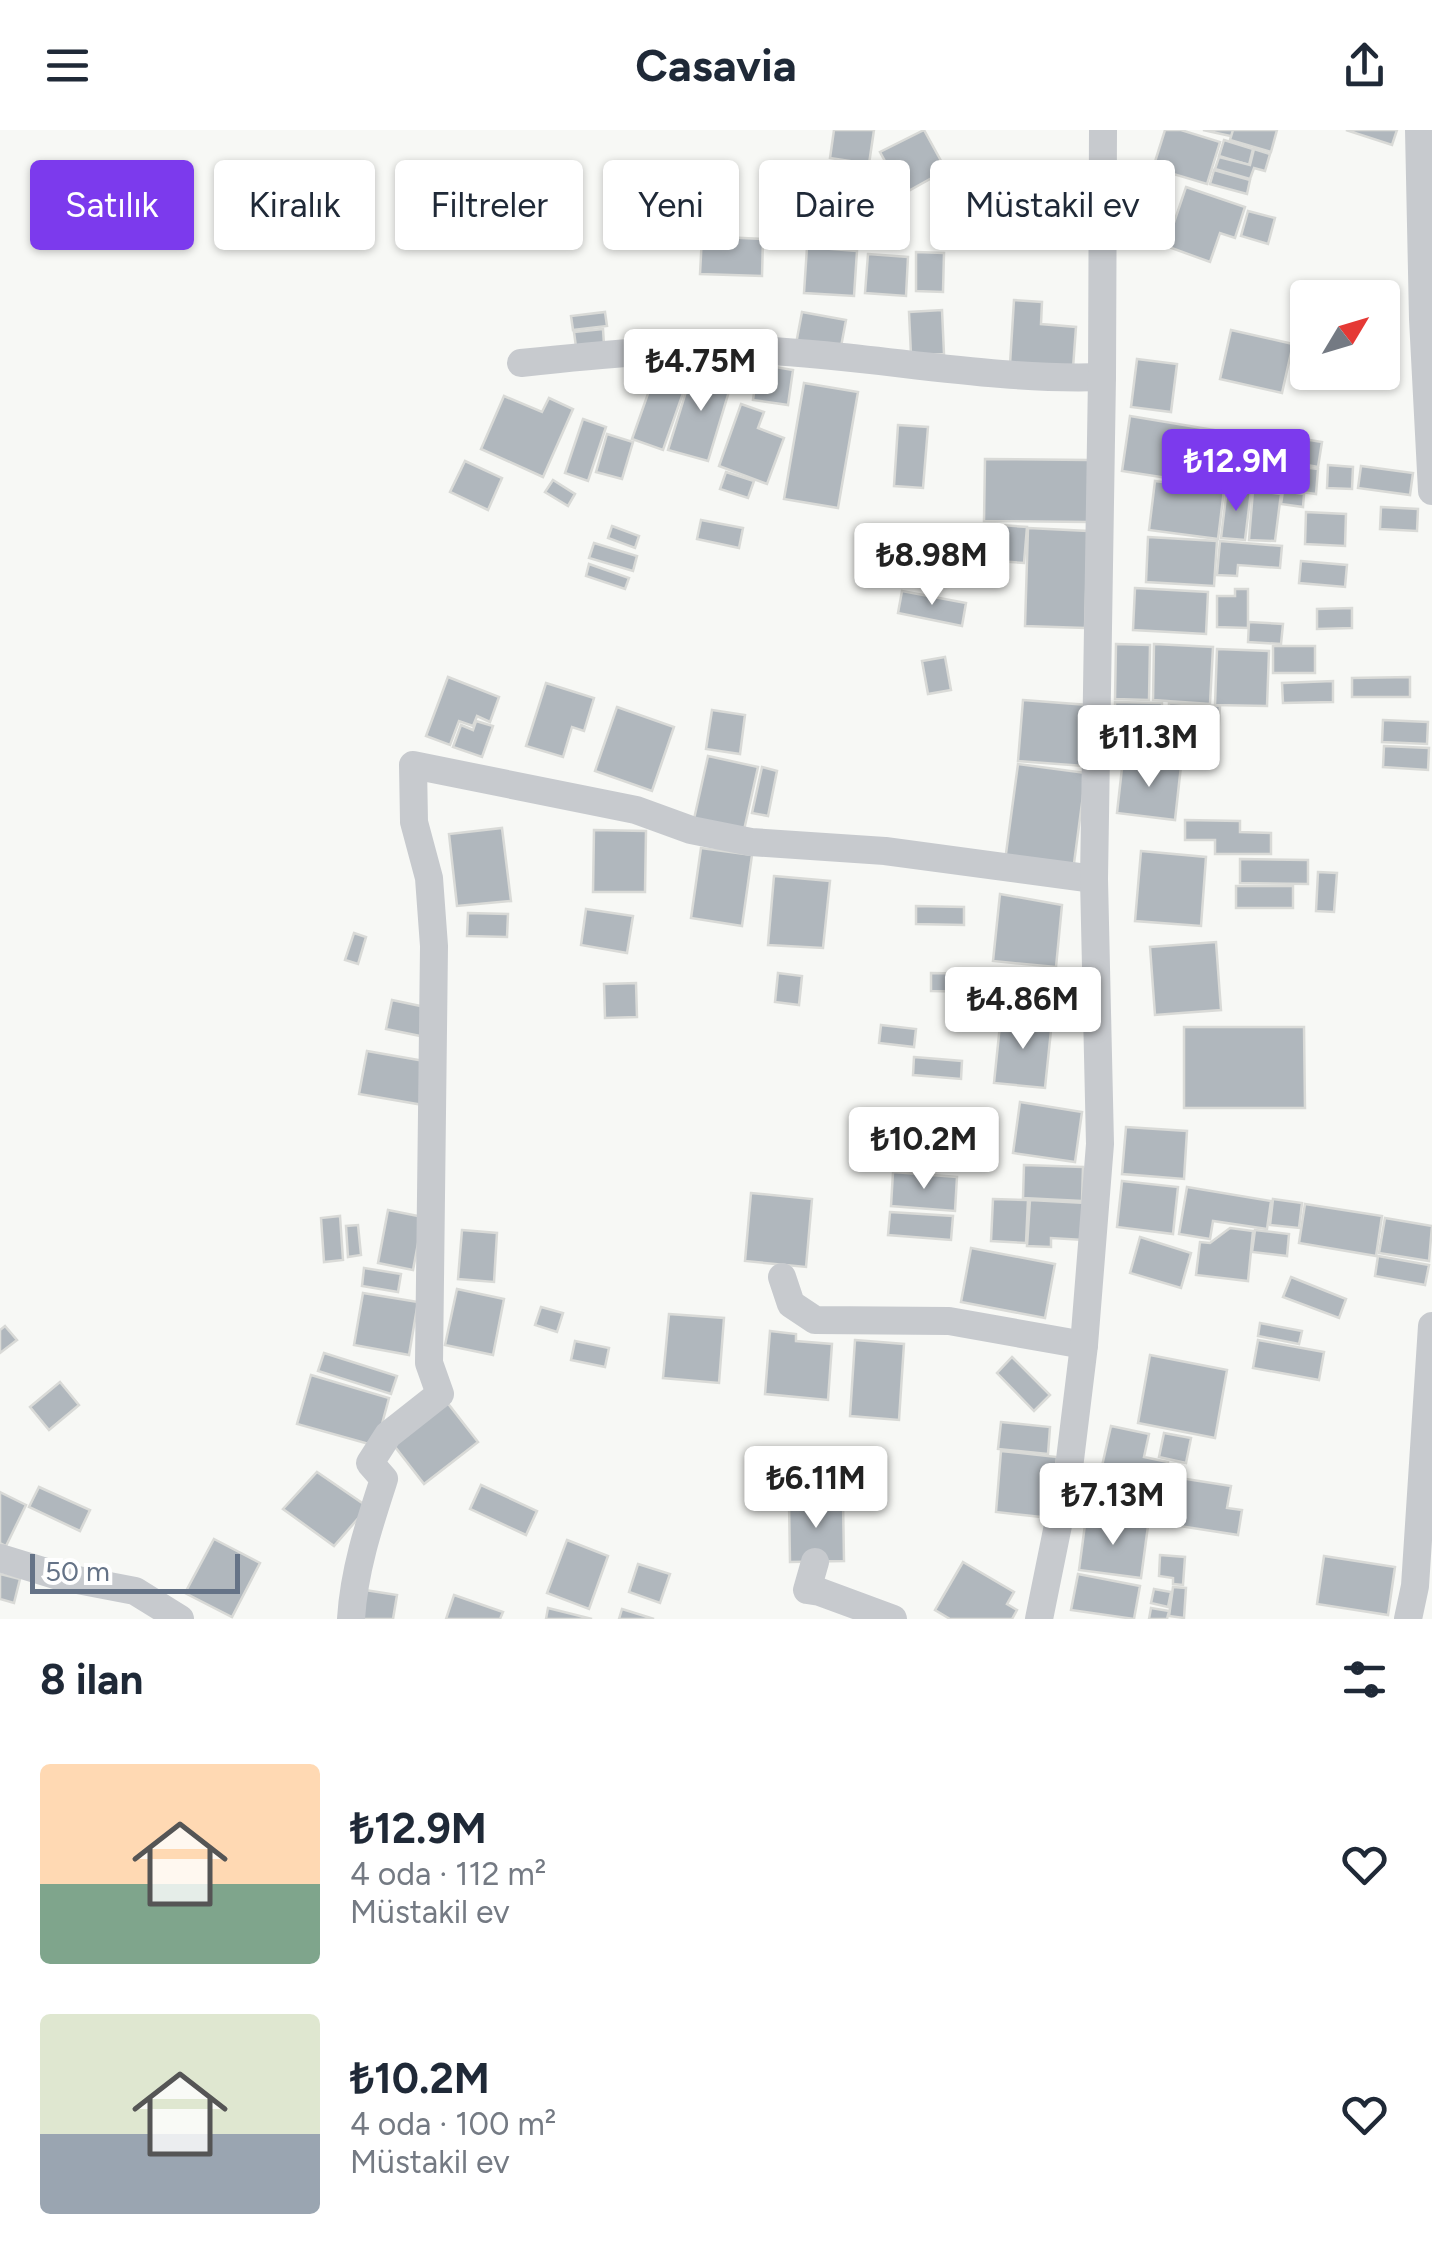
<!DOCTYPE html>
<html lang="tr">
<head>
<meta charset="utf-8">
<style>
	:root { --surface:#fff; --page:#f2f2f3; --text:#1f2937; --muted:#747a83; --accent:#7c3aed }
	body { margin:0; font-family:Figtree,sans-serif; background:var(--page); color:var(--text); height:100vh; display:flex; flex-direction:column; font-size:38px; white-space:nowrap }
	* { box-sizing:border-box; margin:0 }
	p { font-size:32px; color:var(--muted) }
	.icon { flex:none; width:55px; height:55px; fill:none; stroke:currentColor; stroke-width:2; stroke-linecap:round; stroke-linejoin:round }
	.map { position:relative; height:1489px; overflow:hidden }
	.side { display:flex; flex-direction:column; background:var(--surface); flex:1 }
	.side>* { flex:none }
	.banner { position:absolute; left:30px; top:30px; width:1372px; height:90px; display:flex; gap:20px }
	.needle { width:65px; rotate:52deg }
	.tools { position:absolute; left:1290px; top:150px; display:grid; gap:20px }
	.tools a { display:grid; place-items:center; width:110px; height:110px; border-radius:10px; background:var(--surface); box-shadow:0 2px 8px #0004; font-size:50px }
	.scale { position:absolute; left:30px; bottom:25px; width:210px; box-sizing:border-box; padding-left:10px; border:5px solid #657387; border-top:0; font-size:28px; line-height:35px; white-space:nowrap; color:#657387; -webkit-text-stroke:8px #fff; paint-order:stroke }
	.price { position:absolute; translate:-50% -85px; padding:0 22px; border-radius:10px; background:#fff; color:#222; font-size:32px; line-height:65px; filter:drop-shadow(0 2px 5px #0008) }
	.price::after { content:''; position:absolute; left:50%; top:60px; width:30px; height:22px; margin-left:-15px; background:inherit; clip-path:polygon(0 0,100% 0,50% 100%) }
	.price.current { background:var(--accent); color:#fff }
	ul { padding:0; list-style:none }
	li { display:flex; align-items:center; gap:30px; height:250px; padding:0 40px }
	li span { display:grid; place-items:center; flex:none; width:280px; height:200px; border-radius:10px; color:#555 }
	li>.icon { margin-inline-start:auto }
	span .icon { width:120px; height:120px; fill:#fffc; stroke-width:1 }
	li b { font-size:42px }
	h2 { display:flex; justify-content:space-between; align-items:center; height:120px; padding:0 40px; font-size:42px }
	.pill { padding:0 35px; border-radius:10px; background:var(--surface); box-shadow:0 2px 8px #0004; font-size:35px; line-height:90px }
	.pill.current { background:var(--accent); color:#fff }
	header { display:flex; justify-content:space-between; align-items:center; height:130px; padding:0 40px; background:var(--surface); font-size:45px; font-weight:700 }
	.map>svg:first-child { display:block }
</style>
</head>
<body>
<header><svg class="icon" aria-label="menu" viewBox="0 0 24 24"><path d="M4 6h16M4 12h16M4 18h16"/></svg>Casavia<svg class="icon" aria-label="share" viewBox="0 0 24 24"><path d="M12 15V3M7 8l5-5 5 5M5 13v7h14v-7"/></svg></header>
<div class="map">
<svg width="1432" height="1489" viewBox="0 0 1432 1489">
	<rect width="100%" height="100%" fill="#f7f8f5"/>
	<g fill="#b0b7bd" stroke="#d9dad7" stroke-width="2.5">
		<polygon points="834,0 874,0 869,34 830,28"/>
		<polygon points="924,0 946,40 903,64 880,22"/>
		<polygon points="1165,0 1181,0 1220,12 1207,54 1153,38"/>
		<polygon points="1203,0 1236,0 1235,7"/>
		<polygon points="1233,0 1277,0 1271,22 1230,10"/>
		<polygon points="1346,0 1397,0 1392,15"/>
		<polygon points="1224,10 1253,19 1249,35 1219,26"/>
		<polygon points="1254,19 1270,24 1265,41 1254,38 1250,49 1215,39 1219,27 1250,35"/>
		<polygon points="1214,40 1250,50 1247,64 1210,54"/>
		<polygon points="1186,57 1245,77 1235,108 1220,103 1210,132 1166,116"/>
		<polygon points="1248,81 1275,88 1268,114 1241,106"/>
		<polygon points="702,106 763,109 762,146 700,144"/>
		<polygon points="807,117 857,121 854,166 804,163"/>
		<polygon points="916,122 944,123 943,162 916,161"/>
		<polygon points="868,124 908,127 906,166 865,163"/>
		<polygon points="1014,170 1042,172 1041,194 1076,197 1073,238 1010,234"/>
		<polygon points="942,180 944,224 911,225 909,182"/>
		<polygon points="605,182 607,196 573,200 571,186"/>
		<polygon points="802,182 846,190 840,222 796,214"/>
		<polygon points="603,199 604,215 576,217 574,202"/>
		<polygon points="1231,200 1293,214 1282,263 1220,249"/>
		<polygon points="1137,229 1177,234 1171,282 1131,277"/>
		<polygon points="758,234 793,240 788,275 753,270"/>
		<polygon points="694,236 733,248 708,331 668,320"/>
		<polygon points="657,238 688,249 663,320 632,309"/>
		<polygon points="804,253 858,262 838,378 784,369"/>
		<polygon points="504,266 542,282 549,268 573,279 543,347 481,319"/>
		<polygon points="741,274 764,282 758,298 784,308 767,354 719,336"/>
		<polygon points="1130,286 1214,300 1206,354 1122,341"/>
		<polygon points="583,289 606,297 588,351 565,343"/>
		<polygon points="898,295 928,297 923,358 894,356"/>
		<polygon points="607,304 633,312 622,349 596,342"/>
		<polygon points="1273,304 1322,312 1318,337 1269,328"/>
		<polygon points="1221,327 1248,329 1244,359 1219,356"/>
		<polygon points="985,329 1089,330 1088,392 984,391"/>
		<polygon points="465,331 502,348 488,380 450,362"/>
		<polygon points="1267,333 1318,339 1316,364 1264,357"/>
		<polygon points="1328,335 1353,337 1352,359 1327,358"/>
		<polygon points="1361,336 1413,343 1410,365 1358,358"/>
		<polygon points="726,342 754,351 748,368 720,359"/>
		<polygon points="553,350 575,364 568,376 545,362"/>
		<polygon points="1155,351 1224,360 1218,409 1149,400"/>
		<polygon points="1227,358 1251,361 1245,410 1221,408"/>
		<polygon points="1253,360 1281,364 1275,411 1249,410"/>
		<polygon points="1283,361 1304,364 1303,377 1281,374"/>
		<polygon points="1381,377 1418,379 1417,401 1380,399"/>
		<polygon points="1306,382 1346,384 1345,416 1305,414"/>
		<polygon points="701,390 743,398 739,418 697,409"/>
		<polygon points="1001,395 1027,397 1024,433 998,431"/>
		<polygon points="612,396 639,406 635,418 608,408"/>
		<polygon points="1028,398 1088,401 1085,498 1025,496"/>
		<polygon points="1148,407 1217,411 1214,456 1146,452"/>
		<polygon points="1220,411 1282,416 1280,438 1238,435 1237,446 1217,445"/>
		<polygon points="594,413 637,426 633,441 589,428"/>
		<polygon points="1301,431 1347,435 1345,457 1299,453"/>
		<polygon points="589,434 629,448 625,459 586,446"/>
		<polygon points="1135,458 1208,462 1206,504 1133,500"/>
		<polygon points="1235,459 1248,459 1248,498 1217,497 1217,466 1235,466"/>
		<polygon points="902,461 966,473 962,496 898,483"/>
		<polygon points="1352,478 1352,498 1317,499 1317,479"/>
		<polygon points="1249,492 1283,494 1281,514 1248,512"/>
		<polygon points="1116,514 1150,515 1149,570 1115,569"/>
		<polygon points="1154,514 1213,517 1210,574 1153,570"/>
		<rect x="1273" y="516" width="42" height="27"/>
		<polygon points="1217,519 1269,521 1267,576 1215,575"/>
		<polygon points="945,527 951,560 928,564 922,531"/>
		<polygon points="448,547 499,567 490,592 477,586 473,596 459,591 450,615 426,606"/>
		<polygon points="1410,547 1410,567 1352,567 1352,548"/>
		<polygon points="1333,551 1333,572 1283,573 1282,553"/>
		<polygon points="546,553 594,568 584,601 572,597 563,627 526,616"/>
		<polygon points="1023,570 1088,575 1084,636 1018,631"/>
		<polygon points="1115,572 1162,573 1161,616 1115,615"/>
		<polygon points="1169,573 1220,576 1217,626 1167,623"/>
		<polygon points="617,577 674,597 652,661 595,641"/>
		<polygon points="712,580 745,585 740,624 706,619"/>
		<polygon points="1383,590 1428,592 1427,614 1382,612"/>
		<polygon points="476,591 493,596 482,627 453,617 461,595 473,600"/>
		<polygon points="1384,616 1429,618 1428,640 1383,637"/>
		<polygon points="708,626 758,637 744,700 694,689"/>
		<polygon points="1123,629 1181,636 1175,690 1117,683"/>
		<polygon points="1018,634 1086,643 1073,741 1005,731"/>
		<polygon points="762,637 777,641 768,686 752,683"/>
		<polygon points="1185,690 1240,691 1240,702 1271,703 1271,724 1215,724 1215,710 1185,710"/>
		<polygon points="502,698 511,771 457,776 449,704"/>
		<polygon points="594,700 646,701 645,762 593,762"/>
		<polygon points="701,718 752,725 742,796 691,788"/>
		<polygon points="1141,721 1206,727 1201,796 1135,791"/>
		<polygon points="1240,729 1308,730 1308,754 1240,753"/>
		<polygon points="1318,742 1337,743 1334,782 1316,781"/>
		<polygon points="774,746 830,751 823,818 768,815"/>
		<rect x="1236" y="756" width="57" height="22"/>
		<polygon points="1000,764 1062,775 1056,837 993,831"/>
		<polygon points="916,776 964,777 964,795 916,794"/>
		<polygon points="586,779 633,786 627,823 581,815"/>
		<polygon points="468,783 508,784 507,807 467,806"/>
		<polygon points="354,803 366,807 358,834 345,830"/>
		<polygon points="1216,812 1221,880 1155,885 1150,817"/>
		<polygon points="778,843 802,846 799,875 775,872"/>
		<polygon points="931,843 980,844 979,862 931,861"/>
		<polygon points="636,853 637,887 605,888 604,854"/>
		<polygon points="392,870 430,878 425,907 386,899"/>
		<polygon points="1001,885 1052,891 1045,958 994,953"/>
		<polygon points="881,895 916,899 914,917 879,913"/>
		<polygon points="1184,897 1304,897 1305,978 1184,978"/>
		<polygon points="367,921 430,932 423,975 359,964"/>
		<polygon points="914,927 962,931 961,949 913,945"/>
		<polygon points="1020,972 1082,982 1075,1032 1013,1023"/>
		<polygon points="913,989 947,989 947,1008 914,1008"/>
		<polygon points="963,995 994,999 991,1025 960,1022"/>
		<polygon points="1126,997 1187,1001 1184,1049 1122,1044"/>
		<polygon points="1024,1035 1083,1037 1082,1071 1023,1068"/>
		<polygon points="893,1042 957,1047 955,1081 891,1076"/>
		<polygon points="1122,1051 1178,1057 1173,1104 1117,1097"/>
		<polygon points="1187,1057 1271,1071 1267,1099 1213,1091 1210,1109 1179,1104"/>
		<polygon points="751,1063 812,1069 806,1137 745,1131"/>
		<polygon points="993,1069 1028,1070 1026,1113 991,1111"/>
		<polygon points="1273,1069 1302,1073 1299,1098 1270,1095"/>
		<polygon points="1030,1070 1086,1073 1084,1110 1051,1108 1051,1117 1027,1116"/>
		<polygon points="1305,1074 1382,1086 1376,1126 1299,1113"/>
		<polygon points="388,1080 423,1087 413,1140 378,1133"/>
		<polygon points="890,1082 953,1086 951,1110 888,1105"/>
		<polygon points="340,1086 343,1130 324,1132 321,1088"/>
		<polygon points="1385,1088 1432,1096 1429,1131 1379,1123"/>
		<polygon points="358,1095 361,1125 348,1127 346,1096"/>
		<polygon points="1230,1098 1253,1101 1248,1151 1196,1145 1200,1112 1210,1113"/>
		<polygon points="462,1100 497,1103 494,1152 458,1149"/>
		<polygon points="1255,1100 1289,1104 1287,1126 1252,1122"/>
		<polygon points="1140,1107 1191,1123 1181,1158 1130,1143"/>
		<polygon points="971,1118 1055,1134 1045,1188 961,1172"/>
		<polygon points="1378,1126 1429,1135 1425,1155 1375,1146"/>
		<polygon points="364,1138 401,1144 398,1162 362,1156"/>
		<polygon points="1291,1147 1346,1169 1339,1188 1283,1167"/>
		<polygon points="457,1159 504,1169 493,1225 445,1215"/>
		<polygon points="363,1163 418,1172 409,1225 354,1215"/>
		<polygon points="541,1177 563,1183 557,1202 535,1195"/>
		<polygon points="669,1184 724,1188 719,1253 663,1248"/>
		<polygon points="1260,1193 1302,1201 1299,1214 1258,1206"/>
		<polygon points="5,1196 17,1210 0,1223 0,1200"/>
		<polygon points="770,1201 796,1204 796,1211 832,1214 828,1270 765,1264"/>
		<polygon points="855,1210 904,1214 899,1290 850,1286"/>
		<polygon points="1258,1210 1324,1222 1319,1250 1253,1238"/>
		<polygon points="575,1211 609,1218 605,1237 571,1230"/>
		<polygon points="324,1223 397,1246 391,1264 318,1241"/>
		<polygon points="1150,1225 1227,1240 1215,1308 1138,1293"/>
		<polygon points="1012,1227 1050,1265 1034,1281 997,1243"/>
		<polygon points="311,1245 389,1268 376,1316 297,1294"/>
		<polygon points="60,1252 79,1275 49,1300 30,1277"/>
		<polygon points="446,1271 478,1312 424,1354 392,1313"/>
		<polygon points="1001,1292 1050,1297 1048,1324 998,1319"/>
		<polygon points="1111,1296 1149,1304 1144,1327 1168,1332 1164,1350 1102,1336"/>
		<polygon points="1164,1303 1191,1308 1186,1333 1159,1327"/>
		<polygon points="1001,1321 1057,1327 1051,1388 996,1382"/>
		<polygon points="1095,1336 1166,1351 1162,1372 1132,1365 1126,1392 1085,1383"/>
		<polygon points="317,1342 368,1377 334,1416 283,1379"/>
		<polygon points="1180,1348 1231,1356 1227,1378 1242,1380 1238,1405 1173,1395"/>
		<polygon points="481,1355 537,1381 526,1405 470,1379"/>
		<polygon points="39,1357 90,1380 80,1401 29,1377"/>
		<polygon points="0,1362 26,1375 6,1416 0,1413"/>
		<polygon points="843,1370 844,1431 790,1432 789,1371"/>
		<polygon points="1086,1387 1148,1396 1141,1448 1079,1440"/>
		<polygon points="214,1409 260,1433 232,1487 185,1463"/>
		<polygon points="567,1410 608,1426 589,1479 547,1463"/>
		<polygon points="1160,1425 1185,1427 1183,1455 1173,1454 1173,1448 1159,1446"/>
		<polygon points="1324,1426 1395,1437 1388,1485 1317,1474"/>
		<polygon points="963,1432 1014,1462 1007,1474 1017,1480 1012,1489 950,1489 935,1480"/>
		<polygon points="638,1434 670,1444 660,1473 629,1462"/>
		<polygon points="0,1444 20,1449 14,1473 0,1469"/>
		<polygon points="1078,1444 1140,1456 1134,1489 1071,1480"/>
		<polygon points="1173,1457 1186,1458 1184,1488 1169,1486"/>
		<polygon points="1154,1459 1171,1462 1168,1477 1151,1473"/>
		<polygon points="365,1460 397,1465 393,1489 360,1489"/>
		<polygon points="454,1465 503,1482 500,1489 446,1489"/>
		<polygon points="548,1478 592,1489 546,1489"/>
		<polygon points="1151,1478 1169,1481 1167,1489 1149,1489"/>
		<polygon points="622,1479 654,1489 619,1489"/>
	</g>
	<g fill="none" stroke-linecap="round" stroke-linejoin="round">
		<g stroke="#c7cace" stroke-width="28">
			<polyline points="1419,0 1423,189 1432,361"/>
			<path d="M521,233C597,225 673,217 750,220C868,224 985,251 1102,247"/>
			<polyline points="782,1147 791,1174 815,1190 949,1191 1084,1215"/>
			<polyline points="0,1428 62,1447 135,1461 180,1489"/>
			<polyline points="815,1432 807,1460 820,1462 893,1489"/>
			<path d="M351,1489C354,1440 369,1395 384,1349L370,1333L388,1305L440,1264L429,1233L434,816L429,748L414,692L413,635L636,680L691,700L751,712L885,721L1094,749"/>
			<polyline points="1039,1489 1068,1346 1084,1215 1100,1014 1094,749 1102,247 1103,0"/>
			<polyline points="1408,1489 1415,1456 1432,1196"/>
		</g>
	</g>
</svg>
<div class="tools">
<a><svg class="needle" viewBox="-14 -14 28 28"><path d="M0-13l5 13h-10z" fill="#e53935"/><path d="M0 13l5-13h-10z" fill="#747a83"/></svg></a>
</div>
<div class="scale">50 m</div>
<b class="price" style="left:701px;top:284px">₺4.75M</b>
<b class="price current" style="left:1236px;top:384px">₺12.9M</b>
<b class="price" style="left:932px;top:478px">₺8.98M</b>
<b class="price" style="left:1149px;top:660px">₺11.3M</b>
<b class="price" style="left:1023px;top:922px">₺4.86M</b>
<b class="price" style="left:924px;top:1062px">₺10.2M</b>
<b class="price" style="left:816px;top:1401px">₺6.11M</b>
<b class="price" style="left:1113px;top:1418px">₺7.13M</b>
<div class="banner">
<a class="pill current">Satılık</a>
<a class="pill">Kiralık</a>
<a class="pill">Filtreler</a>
<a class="pill">Yeni</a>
<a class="pill">Daire</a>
<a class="pill">Müstakil ev</a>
</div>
</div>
<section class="side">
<h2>8 ilan<svg class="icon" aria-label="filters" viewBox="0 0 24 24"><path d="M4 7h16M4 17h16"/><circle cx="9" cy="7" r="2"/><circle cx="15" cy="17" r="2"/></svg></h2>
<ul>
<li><span style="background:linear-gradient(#ffd9b3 60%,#7fa58c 0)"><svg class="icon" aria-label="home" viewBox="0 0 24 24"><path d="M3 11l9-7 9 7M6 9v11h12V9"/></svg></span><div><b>₺12.9M</b><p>4 oda · 112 m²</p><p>Müstakil ev</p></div><svg class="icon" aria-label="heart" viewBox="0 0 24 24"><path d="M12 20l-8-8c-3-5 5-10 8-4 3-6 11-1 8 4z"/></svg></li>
<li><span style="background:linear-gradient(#dfe7d0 60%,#9aa5b1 0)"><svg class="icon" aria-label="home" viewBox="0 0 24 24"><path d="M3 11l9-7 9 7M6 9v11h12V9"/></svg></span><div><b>₺10.2M</b><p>4 oda · 100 m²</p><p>Müstakil ev</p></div><svg class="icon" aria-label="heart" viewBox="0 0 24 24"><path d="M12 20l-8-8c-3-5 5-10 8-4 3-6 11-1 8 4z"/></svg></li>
</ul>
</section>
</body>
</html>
